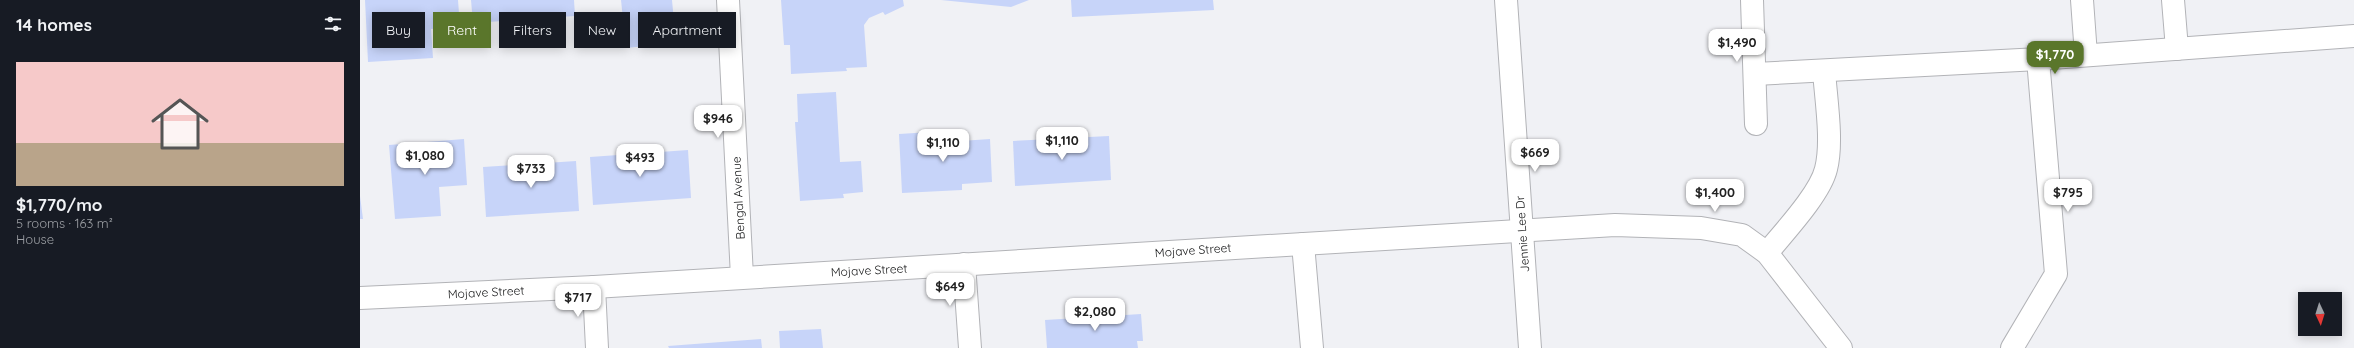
<!DOCTYPE html>
<html lang="en">
<head>
<meta charset="utf-8">
<style>
	:root { --surface:#171b24; --page:#242831; --text:#f1f3f6; --muted:#9ea1a6; --accent:#5a762b }
	body { margin:0; font-family:Quicksand,sans-serif; background:var(--page); color:var(--text); height:100vh; display:flex; flex-direction:column; font-size:15px; white-space:nowrap }
	* { box-sizing:border-box; margin:0 }
	p { font-size:13px; color:var(--muted) }
	.icon { flex:none; width:22px; height:22px; fill:none; stroke:currentColor; stroke-width:2; stroke-linecap:round; stroke-linejoin:round }
	.map { position:relative; flex:1; overflow:hidden }
	.sheet { display:flex; flex-direction:column; background:var(--surface); width:360px }
	.sheet>* { flex:none }
	.guide { position:absolute; left:12px; top:12px; width:380px; height:36px; display:flex; gap:8px }
	.needle { width:26px; rotate:176deg }
	.controls { position:absolute; left:1938px; top:292px; display:grid; gap:8px }
	.controls a { display:grid; place-items:center; width:44px; height:44px; border-radius:0px; background:var(--surface); box-shadow:0 2px 10px #0003; font-size:20px }
	.price { position:absolute; translate:-50% -34px; padding:0 9px; border-radius:8px; background:#fff; color:#222; font-size:13px; line-height:26px; filter:drop-shadow(0 1px 2px #0008) }
	.price::after { content:''; position:absolute; left:50%; top:24px; width:12px; height:9px; margin-left:-6px; background:inherit; clip-path:polygon(0 0,100% 0,50% 100%) }
	.price.selected { background:var(--accent); color:#fff }
	ul { padding:0; list-style:none }
	li { display:grid; align-content:center; gap:8px; height:212px; padding:0 16px }
	li span { display:grid; place-items:center; height:124px; border-radius:0px; color:#555 }
	li>.icon { margin-inline-start:auto }
	span .icon { width:72px; height:72px; fill:#fffc; stroke-width:1 }
	li b { font-size:17px }
	h2 { display:flex; justify-content:space-between; align-items:center; height:48px; padding:0 16px; font-size:17px }
	.pill { padding:0 14px; border-radius:0px; background:var(--surface); box-shadow:0 2px 10px #0003; font-size:14px; line-height:36px }
	.pill.selected { background:var(--accent); color:#fff }
	main { display:flex; flex:1; min-height:0 }
	.map>svg:first-child { display:block }
</style>
</head>
<body>
<main>
<section class="sheet">
<h2>14 homes<svg class="icon" aria-label="filters" viewBox="0 0 24 24"><path d="M4 7h16M4 17h16"/><circle cx="9" cy="7" r="2"/><circle cx="15" cy="17" r="2"/></svg></h2>
<ul>
<li><span style="background:linear-gradient(#f6c9c9 65%,#b9a48a 0)"><svg class="icon" aria-label="home" viewBox="0 0 24 24"><path d="M3 11l9-7 9 7M6 9v11h12V9"/></svg></span><div><b>$1,770/mo</b><p>5 rooms · 163 m²</p><p>House</p></div></li>
</ul>
</section>
<div class="map">
<svg width="1994" height="348" viewBox="0 0 1994 348">
	<rect width="100%" height="100%" fill="#f0f1f5"/>
	<g fill="#c7d4f9">
		<polygon points="5,0 98,0 100,27 71,29 73,58 8,62"/>
		<polygon points="111,0 214,0 215,16 113,23"/>
		<polygon points="261,0 312,0 316,43 266,48"/>
		<polygon points="421,0 543,0 544,6 525,15 523,12 509,18 504,25 507,67 486,68 487,71 431,74 430,45 424,45"/>
		<polygon points="581,0 669,0 651,7"/>
		<polygon points="711,0 853,0 854,10 712,17"/>
		<polygon points="476,92 480,162 501,161 503,192 483,194 484,198 440,201 435,122 438,122 437,94"/>
		<polygon points="571,132 572,143 630,139 632,182 602,184 602,190 542,193 539,134"/>
		<polygon points="749,136 751,180 655,186 653,141"/>
		<polygon points="104,139 107,185 79,187 81,216 35,219 29,145"/>
		<polygon points="328,150 331,198 233,205 230,157"/>
		<polygon points="216,161 219,211 126,217 123,167"/>
		<polygon points="0,196 3,219 0,219"/>
		<polygon points="781,314 783,341 777,341 778,348 687,348 685,320"/>
		<polygon points="461,329 463,348 420,348 419,331"/>
		<polygon points="401,339 402,348 309,348 308,346"/>
	</g>
	<g fill="none" stroke-linecap="round" stroke-linejoin="round">
		<g stroke="#b2b3b7" stroke-width="24">
			<g id="minor">
				<polyline points="368,0 382,277"/>
				<polyline points="1146,0 1170,348"/>
				<polyline points="1392,0 1396,124"/>
				<polyline points="1722,0 1726,55"/>
				<polyline points="1813,0 1817,49"/>
				<polyline points="1395,74 1678,59 1994,36"/>
				<polyline points="943,244 952,348"/>
				<path d="M1407,253C1424,232 1460,194 1466,169C1473,142 1466,100 1464,71"/>
				<polyline points="604,264 610,348"/>
				<polyline points="234,287 237,348"/>
				<polyline points="0,298 234,287 1255,225 1341,228 1382,235 1407,253 1481,348"/>
				<polyline points="1652,348 1696,274 1678,59"/>
			</g>
		</g>
		<use href="#minor" stroke="#fff" stroke-width="22"/>
	</g>
	<g text-anchor="middle" dominant-baseline="central" stroke-width="3.5" stroke-linejoin="round" paint-order="stroke">
		<g font-size="12" fill="#101112" stroke="#fff">
			<text transform="translate(378 198) rotate(-93)">Bengal Avenue</text>
			<text transform="translate(1162 234) rotate(-94)">Jennie Lee Dr</text>
			<text transform="translate(833 250) rotate(-4)">Mojave Street</text>
			<text transform="translate(509 270) rotate(-3)">Mojave Street</text>
			<text transform="translate(126 292) rotate(-3)">Mojave Street</text>
		</g>
	</g>
</svg>
<div class="controls">
<a><svg class="needle" viewBox="-14 -14 28 28"><path d="M0-13l5 13h-10z" fill="#e53935"/><path d="M0 13l5-13h-10z" fill="#9ea1a6"/></svg></a>
</div>
<b class="price" style="left:1377px;top:63px">$1,490</b>
<b class="price selected" style="left:1695px;top:75px">$1,770</b>
<b class="price" style="left:358px;top:139px">$946</b>
<b class="price" style="left:702px;top:161px">$1,110</b>
<b class="price" style="left:583px;top:163px">$1,110</b>
<b class="price" style="left:1175px;top:173px">$669</b>
<b class="price" style="left:65px;top:176px">$1,080</b>
<b class="price" style="left:280px;top:178px">$493</b>
<b class="price" style="left:171px;top:189px">$733</b>
<b class="price" style="left:1355px;top:213px">$1,400</b>
<b class="price" style="left:1708px;top:213px">$795</b>
<b class="price" style="left:590px;top:307px">$649</b>
<b class="price" style="left:218px;top:318px">$717</b>
<b class="price" style="left:735px;top:332px">$2,080</b>
<div class="guide">
<a class="pill">Buy</a>
<a class="pill selected">Rent</a>
<a class="pill">Filters</a>
<a class="pill">New</a>
<a class="pill">Apartment</a>
</div>
</div>
</main>
</body>
</html>
